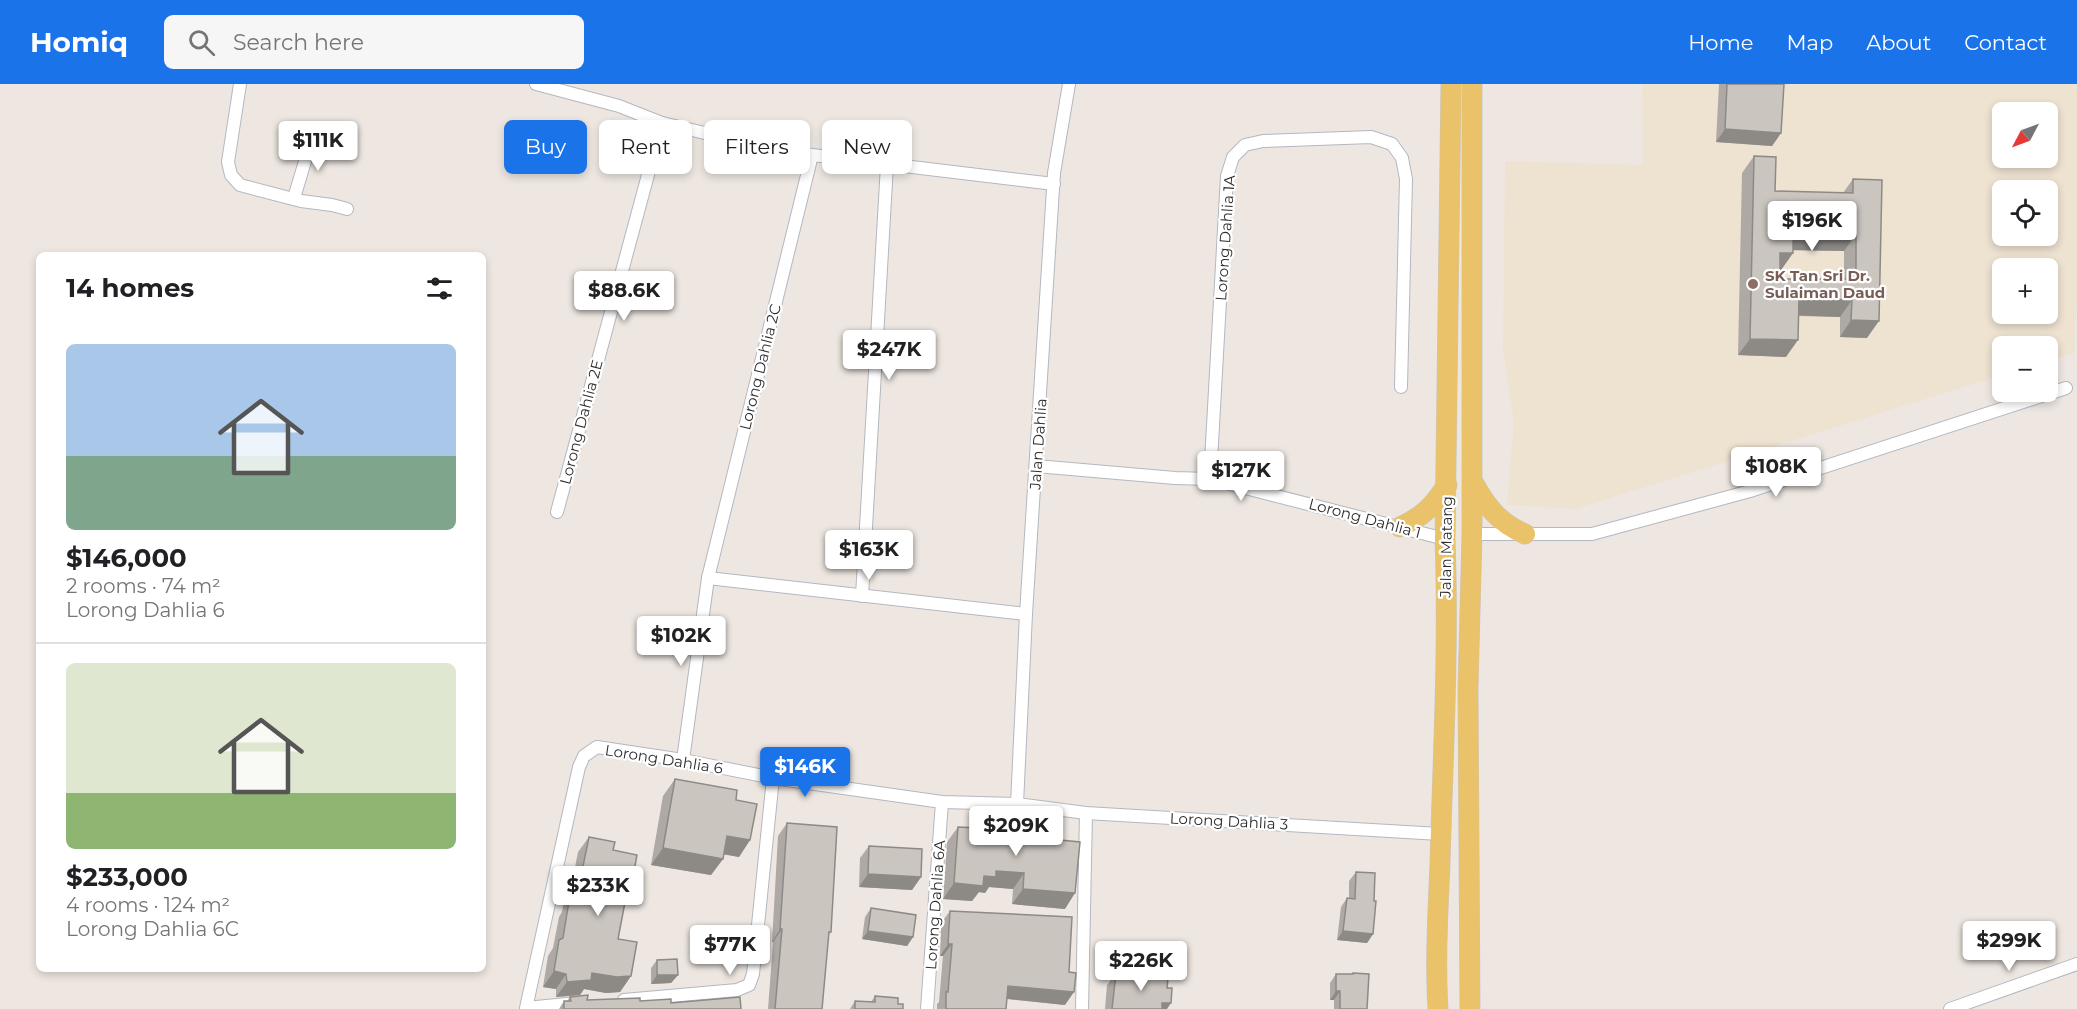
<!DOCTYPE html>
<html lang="en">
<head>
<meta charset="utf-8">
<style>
	:root { --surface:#fff; --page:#f6f6f6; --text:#202124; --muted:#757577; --line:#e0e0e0; --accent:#1a73e8 }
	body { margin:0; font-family:Montserrat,sans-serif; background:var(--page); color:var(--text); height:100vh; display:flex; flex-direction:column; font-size:22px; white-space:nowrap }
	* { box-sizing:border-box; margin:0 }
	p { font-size:20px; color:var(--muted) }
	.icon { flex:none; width:33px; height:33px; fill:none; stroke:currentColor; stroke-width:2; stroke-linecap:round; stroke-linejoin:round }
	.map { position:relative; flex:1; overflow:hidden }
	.details { position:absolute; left:36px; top:168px; width:450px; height:720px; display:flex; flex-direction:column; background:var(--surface); border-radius:9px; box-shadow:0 3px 9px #0003 }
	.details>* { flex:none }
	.banner { position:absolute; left:504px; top:36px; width:570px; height:54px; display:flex; gap:12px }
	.needle { width:39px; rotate:229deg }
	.controls { position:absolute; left:1992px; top:18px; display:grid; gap:12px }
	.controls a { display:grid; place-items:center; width:66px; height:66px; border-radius:9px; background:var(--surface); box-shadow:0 3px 9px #0003; font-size:30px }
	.price { position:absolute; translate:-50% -51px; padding:0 14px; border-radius:6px; background:#fff; color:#222; font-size:20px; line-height:39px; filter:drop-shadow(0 2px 3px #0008) }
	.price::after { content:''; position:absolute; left:50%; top:36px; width:18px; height:14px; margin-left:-9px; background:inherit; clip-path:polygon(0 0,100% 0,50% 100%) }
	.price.on { background:var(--accent); color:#fff }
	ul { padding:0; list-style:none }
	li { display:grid; align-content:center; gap:12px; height:318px; padding:0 30px }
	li+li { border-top:2px solid var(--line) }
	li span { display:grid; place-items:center; height:186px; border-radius:9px; color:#555 }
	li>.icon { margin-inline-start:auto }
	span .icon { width:108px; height:108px; fill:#fffc; stroke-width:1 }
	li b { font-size:26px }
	h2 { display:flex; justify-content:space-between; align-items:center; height:72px; padding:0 30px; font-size:26px }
	.pill { padding:0 21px; border-radius:9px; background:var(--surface); box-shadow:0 3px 9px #0003; font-size:21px; line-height:54px }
	.pill.on { background:var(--accent); color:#fff }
	header { display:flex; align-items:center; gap:36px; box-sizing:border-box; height:84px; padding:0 30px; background:var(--accent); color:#fff }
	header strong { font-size:28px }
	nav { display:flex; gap:33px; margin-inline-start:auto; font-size:21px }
	.search { width:420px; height:54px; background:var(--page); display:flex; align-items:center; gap:15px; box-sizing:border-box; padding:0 21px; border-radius:9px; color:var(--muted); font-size:22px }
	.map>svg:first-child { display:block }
</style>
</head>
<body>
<header>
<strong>Homiq</strong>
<div class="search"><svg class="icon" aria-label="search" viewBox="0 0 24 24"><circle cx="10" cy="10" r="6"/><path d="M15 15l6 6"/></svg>Search here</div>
<nav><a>Home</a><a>Map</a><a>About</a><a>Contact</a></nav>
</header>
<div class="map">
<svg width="2077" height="925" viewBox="0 0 2077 925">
	<rect width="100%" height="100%" fill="#eee7e1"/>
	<path fill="#eee2d1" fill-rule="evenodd" d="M1642,0H2077V216L2074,269L2048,277V262H2002V291L1575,425L1507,421L1514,338L1503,267L1505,77L1643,81ZM2002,28H2048V74H2002ZM2002,106H2048V152H2002ZM2002,184H2048V230H2002Z"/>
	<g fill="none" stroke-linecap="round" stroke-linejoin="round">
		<g stroke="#b4b7bf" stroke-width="14">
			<g id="street">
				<polyline points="240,0 228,78 231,91 240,101 301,117 332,121 347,125"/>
				<polyline points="536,0 619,22 662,39 739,57 812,71 1054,100"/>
				<polyline points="294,114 312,54"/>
				<polyline points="1036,382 1175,394 1210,395 1445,455"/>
				<polyline points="1210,395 1227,92 1233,73 1245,61 1263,57 1371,53 1392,60 1402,74 1406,95 1401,303"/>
				<polyline points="557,428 662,39"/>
				<polyline points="1472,450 1592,450 1750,407 2066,304"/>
				<polyline points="708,494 1026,530"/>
				<polyline points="862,512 887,81"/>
				<polyline points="683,676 708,494 812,71"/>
				<polyline points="1017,720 1026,530 1054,89 1069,0"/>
				<polyline points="624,916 737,906 749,901 753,890 773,694"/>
				<polyline points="577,919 526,924 579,683 584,672 597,663 683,676 773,694 942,718 1017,720 1086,729 1440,750"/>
				<polyline points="927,925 942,718"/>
				<polyline points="1082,925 1086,729"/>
				<polyline points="1950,925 2077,880"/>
			</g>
		</g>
		<g stroke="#c8c8c8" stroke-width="21">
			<g id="primary">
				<path d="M1473,398C1486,422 1499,439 1525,450"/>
				<path d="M1400,443C1424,432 1433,422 1447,401"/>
				<path d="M1438,925C1435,877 1438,828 1440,779C1443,671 1449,563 1445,455L1451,0"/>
				<polyline points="1470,925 1468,604 1472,450 1472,0"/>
			</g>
		</g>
		<use href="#street" stroke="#fff" stroke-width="12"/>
		<use href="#primary" stroke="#eac269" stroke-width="20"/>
	</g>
	<g fill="#aea9a4" fill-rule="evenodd">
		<polygon points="1719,0 1784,0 1781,49 1772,62 1716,58"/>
		<path d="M1754,72L1775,107L1843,109L1853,95L1867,254L1840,253V233L1798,232L1786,273L1738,271L1742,89ZM1793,166L1844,167V195H1780V186H1781L1793,169Z"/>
		<polygon points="675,695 736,716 750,756 739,773 724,770 723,775 711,791 651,781 663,712"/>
		<polygon points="787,739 831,848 828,851 822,925 768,925 773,858 772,858 778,752"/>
		<polygon points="958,743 1020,752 1065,825 1012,820 1013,805 989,803 985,809 979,808 972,817 943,815 947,758"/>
		<polygon points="589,753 613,766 629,814 624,820 618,855 631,892 620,908 606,909 584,905 580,911 556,913 556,905 543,903 548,872 553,864 559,833 562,828 567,801 573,793 578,768"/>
		<polygon points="869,762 921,793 912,806 859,803 860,774"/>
		<polygon points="1356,788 1373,850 1367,859 1337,856 1341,823 1347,814 1349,814 1349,797"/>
		<polygon points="871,824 913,853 907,862 862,855 865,833"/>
		<polygon points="950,827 1065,921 1007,915 1006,925 937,925 937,920 939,918 943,872 940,872 941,839"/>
		<polygon points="657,876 678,891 671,899 651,900 651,884"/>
		<polygon points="1116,889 1167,904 1167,925 1105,925 1107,901"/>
		<polygon points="1353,889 1367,925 1334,925 1334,916 1330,916 1330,899 1336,890 1352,890"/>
		<polygon points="875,912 898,920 903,925 850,925 855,917 871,918"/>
		<polygon points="570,913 587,916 640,917 741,925 559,925 564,917 567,917"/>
	</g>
	<g fill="#8d8a86">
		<polygon points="1725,45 1781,49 1772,62 1716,58"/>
		<polygon points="1793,150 1856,150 1844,167 1781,166"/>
		<polygon points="1780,169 1793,169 1781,186 1768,186"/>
		<polygon points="1799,214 1852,216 1840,233 1787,231"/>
		<polygon points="1851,236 1879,237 1867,254 1840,253"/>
		<polygon points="1750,255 1798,256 1786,273 1738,271"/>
		<polygon points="727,752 750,756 739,773 716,769"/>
		<polygon points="663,764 723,775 711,791 651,781"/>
		<polygon points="996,787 1024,789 1013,805 989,803 985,809 979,808 972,817 943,815 954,799 984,792"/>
		<polygon points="868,790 921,793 912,806 859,803"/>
		<polygon points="1023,805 1075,809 1065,825 1012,820"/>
		<polygon points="780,845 782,845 773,858 772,858"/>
		<polygon points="868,847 913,853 907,862 862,855"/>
		<polygon points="1343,847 1373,850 1367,859 1337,856"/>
		<polygon points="948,860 952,860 943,872 940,872"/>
		<polygon points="554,887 566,890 556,905 543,903"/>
		<polygon points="592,889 631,892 620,908 606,909 584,905 580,911 556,913 567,898"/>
		<polygon points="657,891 678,891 671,899 651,900"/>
		<polygon points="1008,902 1074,908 1065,921 999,914"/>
		<polygon points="1336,907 1340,907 1334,916 1330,916"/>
		<polygon points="1162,919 1171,919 1167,925 1158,925"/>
	</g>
	<g fill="#cac5bf" stroke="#8d8a86" stroke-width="1.5" fill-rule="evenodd">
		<polygon points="1727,0 1784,0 1781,49 1725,45"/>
		<path d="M1754,72L1776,73L1775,107L1853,109V95L1882,96L1879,237L1851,236L1852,216L1799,214L1798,256L1750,255ZM1793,150H1856V195H1780V169H1793Z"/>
		<polygon points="675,695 737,706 736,716 757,720 750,756 727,752 723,775 663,764"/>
		<polygon points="990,736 1021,739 1020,752 1080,758 1075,809 1023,805 1024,789 996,787 996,793 984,792 983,802 954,799 958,743 981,744"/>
		<polygon points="787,739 837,743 831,848 829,848 822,925 775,925 782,845 780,845"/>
		<polygon points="589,753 615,758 613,766 637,771 629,814 626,813 618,855 637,858 631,892 617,893 592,889 591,896 567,898 566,890 554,887 559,856 563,854 569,817 572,818 578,786 582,787"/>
		<polygon points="869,762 922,765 921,793 868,790"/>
		<polygon points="1356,788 1375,789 1374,817 1376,817 1373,850 1343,847 1347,814 1355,815"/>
		<polygon points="871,824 916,831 913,853 868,847"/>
		<polygon points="950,827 1072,833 1069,888 1076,889 1074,908 1008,902 1006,925 946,925 946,908 948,908 952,860 948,860"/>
		<polygon points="677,875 678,891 657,891 657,876"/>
		<polygon points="1116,889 1168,894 1167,904 1172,904 1171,919 1162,919 1162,925 1112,925"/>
		<polygon points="1353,889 1369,890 1367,925 1340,925 1340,907 1336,907 1336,890 1353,890"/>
		<polygon points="588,911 587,916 640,914 640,917 671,915 671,919 740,913 741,925 564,925 564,917 571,917 570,913"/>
		<polygon points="875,912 898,914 898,920 903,920 903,925 855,925 855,917 875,918"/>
	</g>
	<circle fill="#8d6e63" stroke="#fff" stroke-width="2" cx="1753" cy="200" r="6"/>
	<g text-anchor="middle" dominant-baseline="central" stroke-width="4.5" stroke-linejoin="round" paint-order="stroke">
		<g font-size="15" fill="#2d2d2d" stroke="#fff">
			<text transform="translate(1225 154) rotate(-86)">Lorong Dahlia 1A</text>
			<text transform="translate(760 283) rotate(-76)">Lorong Dahlia 2C</text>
			<text transform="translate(581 338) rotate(-75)">Lorong Dahlia 2E</text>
			<text transform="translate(1038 360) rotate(-86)">Jalan Dahlia</text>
			<text transform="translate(1365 434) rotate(15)">Lorong Dahlia 1</text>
			<text transform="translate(1446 463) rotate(-89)">Jalan Matang</text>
			<text transform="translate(664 675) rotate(9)">Lorong Dahlia 6</text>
			<text transform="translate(1229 737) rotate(3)">Lorong Dahlia 3</text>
			<text transform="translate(935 821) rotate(-86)">Lorong Dahlia 6A</text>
		</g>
		<g font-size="15" font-weight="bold" fill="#785e54" stroke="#fff" text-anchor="start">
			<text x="1765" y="191">SK Tan Sri Dr.<tspan x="1765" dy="17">Sulaiman Daud</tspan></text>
		</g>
	</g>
</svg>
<div class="controls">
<a><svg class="needle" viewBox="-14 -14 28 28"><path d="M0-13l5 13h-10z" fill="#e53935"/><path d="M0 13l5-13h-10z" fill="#757577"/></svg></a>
<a><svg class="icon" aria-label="locate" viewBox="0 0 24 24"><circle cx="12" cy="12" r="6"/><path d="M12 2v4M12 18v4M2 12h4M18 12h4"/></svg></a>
<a>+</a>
<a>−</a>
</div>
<b class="price" style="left:318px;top:88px">$111K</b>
<b class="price" style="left:1812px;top:168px">$196K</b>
<b class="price" style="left:624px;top:238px">$88.6K</b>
<b class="price" style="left:889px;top:297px">$247K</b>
<b class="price" style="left:1776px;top:414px">$108K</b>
<b class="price" style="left:1241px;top:418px">$127K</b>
<b class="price" style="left:869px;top:497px">$163K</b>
<b class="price" style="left:681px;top:583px">$102K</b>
<b class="price on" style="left:805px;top:714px">$146K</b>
<b class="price" style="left:1016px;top:773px">$209K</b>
<b class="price" style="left:598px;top:833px">$233K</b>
<b class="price" style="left:2009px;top:888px">$299K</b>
<b class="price" style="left:730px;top:892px">$77K</b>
<b class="price" style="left:1141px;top:908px">$226K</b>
<div class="banner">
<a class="pill on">Buy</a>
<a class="pill">Rent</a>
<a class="pill">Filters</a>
<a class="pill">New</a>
</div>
<section class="details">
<h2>14 homes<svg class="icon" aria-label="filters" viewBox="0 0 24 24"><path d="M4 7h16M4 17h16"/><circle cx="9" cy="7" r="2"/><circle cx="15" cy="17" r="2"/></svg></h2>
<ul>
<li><span style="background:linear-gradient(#a9c7e8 60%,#7fa58c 0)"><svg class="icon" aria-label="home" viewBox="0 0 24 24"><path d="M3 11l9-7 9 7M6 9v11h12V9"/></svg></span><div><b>$146,000</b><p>2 rooms · 74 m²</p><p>Lorong Dahlia 6</p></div></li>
<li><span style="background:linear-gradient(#dfe7d0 70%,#8fb573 0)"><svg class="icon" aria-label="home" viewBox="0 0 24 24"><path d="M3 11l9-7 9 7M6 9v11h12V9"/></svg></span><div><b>$233,000</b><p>4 rooms · 124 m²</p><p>Lorong Dahlia 6C</p></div></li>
</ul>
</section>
</div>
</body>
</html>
